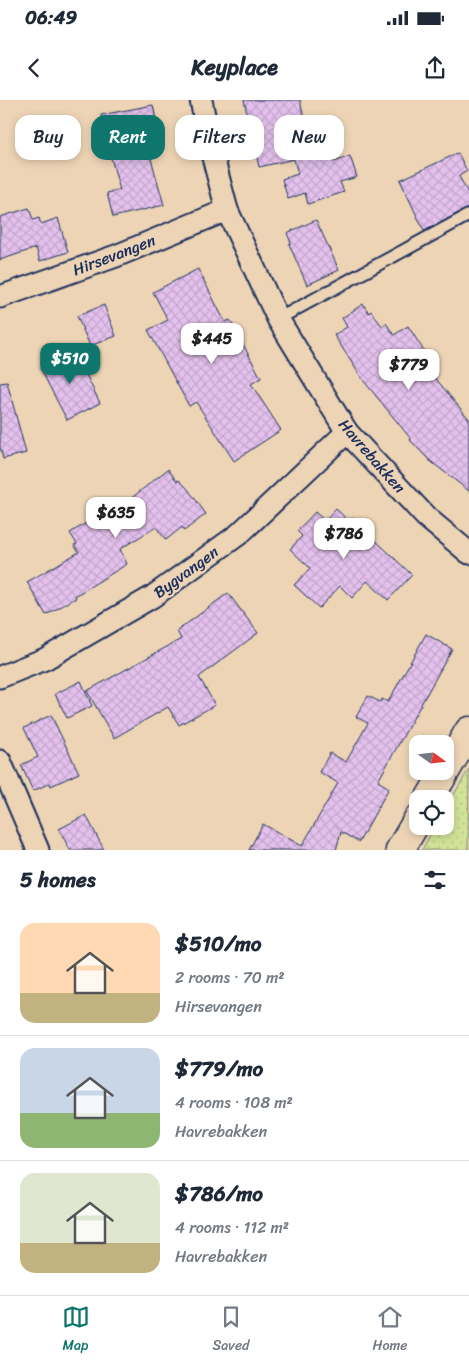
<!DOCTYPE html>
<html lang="en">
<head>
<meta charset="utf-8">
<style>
	:root { --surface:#fff; --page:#f2f2f3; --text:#1f2937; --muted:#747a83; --line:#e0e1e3; --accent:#0f766e }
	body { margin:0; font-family:Sriracha,sans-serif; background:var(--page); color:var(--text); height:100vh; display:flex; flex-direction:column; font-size:19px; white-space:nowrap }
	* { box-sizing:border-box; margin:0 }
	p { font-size:16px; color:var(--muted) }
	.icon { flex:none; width:28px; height:28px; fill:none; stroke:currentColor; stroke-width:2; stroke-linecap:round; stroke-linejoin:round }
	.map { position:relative; height:750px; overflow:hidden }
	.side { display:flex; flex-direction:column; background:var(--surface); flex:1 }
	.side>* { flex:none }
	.hud { position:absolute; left:15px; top:15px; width:440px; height:45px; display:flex; gap:10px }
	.needle { width:32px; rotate:105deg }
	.tools { position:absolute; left:409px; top:635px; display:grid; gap:10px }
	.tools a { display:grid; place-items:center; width:45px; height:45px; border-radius:10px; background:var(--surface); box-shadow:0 2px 8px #0003; font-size:25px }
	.price { position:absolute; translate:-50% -42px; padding:0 11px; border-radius:10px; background:#fff; color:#222; font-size:16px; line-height:32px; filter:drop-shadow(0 1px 2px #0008) }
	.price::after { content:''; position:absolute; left:50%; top:30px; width:15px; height:11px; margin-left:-8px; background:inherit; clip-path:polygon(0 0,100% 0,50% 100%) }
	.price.selected { background:var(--accent); color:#fff }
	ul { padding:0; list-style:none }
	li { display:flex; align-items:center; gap:15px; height:125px; padding:0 20px }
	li+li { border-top:1px solid var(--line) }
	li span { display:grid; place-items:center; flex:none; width:140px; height:100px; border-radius:15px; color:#555 }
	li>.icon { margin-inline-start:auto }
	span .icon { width:60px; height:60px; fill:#fffc; stroke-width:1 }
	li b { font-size:21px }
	h2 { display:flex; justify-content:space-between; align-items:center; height:60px; padding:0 20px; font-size:21px }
	.tag { padding:0 18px; border-radius:15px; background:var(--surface); box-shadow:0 2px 8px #0003; font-size:18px; line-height:45px }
	.tag.selected { background:var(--accent); color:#fff }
	.status { display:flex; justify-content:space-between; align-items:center; height:35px; padding:0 25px; background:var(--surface); direction:ltr }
	.status svg { height:14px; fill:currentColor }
	header { display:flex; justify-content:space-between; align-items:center; height:65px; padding:0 20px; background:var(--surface); font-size:22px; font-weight:700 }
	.menu { display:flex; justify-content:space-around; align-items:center; height:70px; border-top:1px solid var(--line); background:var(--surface); font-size:14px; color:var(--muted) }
	.menu a { display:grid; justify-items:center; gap:2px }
	.menu .selected { color:var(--accent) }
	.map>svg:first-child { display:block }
</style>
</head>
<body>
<div class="status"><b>06:49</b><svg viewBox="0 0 49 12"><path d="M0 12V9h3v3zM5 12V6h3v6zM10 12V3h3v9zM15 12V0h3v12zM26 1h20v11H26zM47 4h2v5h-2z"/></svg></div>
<header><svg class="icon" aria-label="back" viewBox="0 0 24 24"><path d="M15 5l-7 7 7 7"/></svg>Keyplace<svg class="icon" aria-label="share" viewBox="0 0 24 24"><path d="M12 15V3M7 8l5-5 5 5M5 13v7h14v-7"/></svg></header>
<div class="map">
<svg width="469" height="750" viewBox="0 0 469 750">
	<defs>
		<pattern id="grass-dots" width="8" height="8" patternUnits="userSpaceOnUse" patternTransform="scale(1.25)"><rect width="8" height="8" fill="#d2e397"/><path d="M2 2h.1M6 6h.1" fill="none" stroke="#b4c385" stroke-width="1.8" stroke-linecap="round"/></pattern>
		<pattern id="building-cross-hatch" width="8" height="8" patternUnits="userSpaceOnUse" patternTransform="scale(1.25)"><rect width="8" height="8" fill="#e4c1ec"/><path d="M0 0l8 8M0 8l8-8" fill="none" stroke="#c3a6cd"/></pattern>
	</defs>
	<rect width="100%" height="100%" fill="#edd4b5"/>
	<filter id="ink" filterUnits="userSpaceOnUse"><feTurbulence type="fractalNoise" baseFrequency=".02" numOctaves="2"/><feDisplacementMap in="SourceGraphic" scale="10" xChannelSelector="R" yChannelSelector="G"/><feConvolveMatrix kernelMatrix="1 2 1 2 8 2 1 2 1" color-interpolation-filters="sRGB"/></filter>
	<g filter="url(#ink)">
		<polygon fill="url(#grass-dots)" stroke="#76897a" points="469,669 468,750 422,750 435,726 445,726 445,710"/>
		<g fill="url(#building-cross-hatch)" stroke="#1b2f5e">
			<polygon points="244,0 300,0 308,38 317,35 320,45 327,43 334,62 350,56 357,77 340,82 344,92 308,104 305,93 288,99 282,79 298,74 294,59 259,67"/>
			<polygon points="153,5 159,34 145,37 164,105 113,117 107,93 120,90 107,44 101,15"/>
			<polygon points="458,53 467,71 459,76 469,95 469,108 424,131 400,80"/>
			<polygon points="29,108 33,120 39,118 41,124 58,118 68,152 40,161 36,148 0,160 0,117"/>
			<polygon points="316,120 339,170 307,185 289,144 291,143 287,133"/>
			<polygon points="198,169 225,222 230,220 261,278 251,284 281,330 234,361 196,302 189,306 148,230 168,220 153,192"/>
			<polygon points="363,204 369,213 371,211 382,226 386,223 394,235 408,226 424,251 418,257 469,319 469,391 429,360 410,340 411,339 363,280 334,235 347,227 342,218"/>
			<polygon points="104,205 116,236 90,246 77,216"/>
			<polygon points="74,250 100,303 67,320 40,268"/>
			<polygon points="7,282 26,353 3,359 0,347 0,283"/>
			<polygon points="168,369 177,381 179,380 187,388 206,414 184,431 182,427 166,440 156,427 120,449 127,464 75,496 76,498 46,515 27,482 79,452 74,445 77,444 70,433 127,398 129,400"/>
			<polygon points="336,409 349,421 352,418 412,475 388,500 367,481 352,498 340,486 319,508 294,485 310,468 290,449 302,436 297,431 315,412 325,421"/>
			<polygon points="228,493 258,533 199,577 215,605 179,625 168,607 114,638 87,591 181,539 177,531"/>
			<polygon points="426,534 452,549 378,681 389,688 359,742 341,732 336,750 249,750 263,724 302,746 338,683 319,672 330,653 346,662 368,623 356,617 368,596 380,602 382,599 388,602"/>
			<polygon points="81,581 92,606 67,618 55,594"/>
			<polygon points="51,615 79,673 51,686 50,683 33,691 21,665 38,657 24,628"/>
			<polygon points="86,715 104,750 70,750 59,729"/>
		</g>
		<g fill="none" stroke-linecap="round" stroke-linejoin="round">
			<g stroke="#1b2f5e" stroke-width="15">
				<polyline id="service" points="278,219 469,115"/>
			</g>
			<g stroke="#1b2f5e" stroke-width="25">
				<g id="minor">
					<polyline points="201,0 210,46 227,110 278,219 347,332 426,417 469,453"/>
					<polyline points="0,197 116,156 227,110"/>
					<polyline points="0,577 45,559 152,497 239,434 347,332"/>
					<polyline points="0,661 38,750"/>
				</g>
			</g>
			<g stroke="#1b2f5e" stroke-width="31">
				<g id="tertiary">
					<polyline points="429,699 469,631"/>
					<polyline points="400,750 418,719"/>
				</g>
			</g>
			<use href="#service" stroke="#edd4b5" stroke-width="11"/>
			<use href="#minor" stroke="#edd4b5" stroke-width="21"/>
			<use href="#tertiary" stroke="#edd4b5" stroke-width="28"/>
		</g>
	</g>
	<g text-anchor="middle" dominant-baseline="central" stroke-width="4.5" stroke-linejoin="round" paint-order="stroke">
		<g font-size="16" fill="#1b2f5e" stroke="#edd4b5">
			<text transform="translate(114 155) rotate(-21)">Hirsevangen</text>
			<text transform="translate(372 356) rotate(49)">Havrebakken</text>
			<text transform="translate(186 472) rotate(-36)">Bygvangen</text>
		</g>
	</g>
</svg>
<div class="tools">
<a><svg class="needle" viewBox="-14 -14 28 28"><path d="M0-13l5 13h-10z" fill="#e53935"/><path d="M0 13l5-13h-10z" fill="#747a83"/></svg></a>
<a><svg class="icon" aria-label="locate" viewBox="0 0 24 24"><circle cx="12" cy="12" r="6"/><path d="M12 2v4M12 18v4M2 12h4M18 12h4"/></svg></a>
</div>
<b class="price" style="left:212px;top:265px">$445</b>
<b class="price selected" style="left:70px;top:285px">$510</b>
<b class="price" style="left:409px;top:291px">$779</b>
<b class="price" style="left:116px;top:439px">$635</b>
<b class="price" style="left:344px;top:460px">$786</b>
<div class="hud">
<a class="tag">Buy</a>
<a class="tag selected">Rent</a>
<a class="tag">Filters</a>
<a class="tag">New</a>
</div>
</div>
<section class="side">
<h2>5 homes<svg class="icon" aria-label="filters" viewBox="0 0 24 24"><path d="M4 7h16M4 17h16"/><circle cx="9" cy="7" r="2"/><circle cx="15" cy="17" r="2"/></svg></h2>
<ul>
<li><span style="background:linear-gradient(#ffd9b3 70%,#c2b280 0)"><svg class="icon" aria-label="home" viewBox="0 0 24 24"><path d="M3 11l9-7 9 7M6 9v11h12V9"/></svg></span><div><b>$510/mo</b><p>2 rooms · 70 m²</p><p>Hirsevangen</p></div></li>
<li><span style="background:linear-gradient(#c9d6e8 65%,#8fb573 0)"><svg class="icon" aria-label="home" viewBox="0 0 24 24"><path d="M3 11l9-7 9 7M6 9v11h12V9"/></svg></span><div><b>$779/mo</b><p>4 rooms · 108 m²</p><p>Havrebakken</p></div></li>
<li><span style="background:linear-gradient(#dfe7d0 70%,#c2b280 0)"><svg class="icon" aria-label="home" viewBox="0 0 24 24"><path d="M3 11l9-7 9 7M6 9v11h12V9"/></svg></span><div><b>$786/mo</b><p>4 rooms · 112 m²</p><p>Havrebakken</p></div></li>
</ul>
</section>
<nav class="menu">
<a class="selected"><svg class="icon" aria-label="map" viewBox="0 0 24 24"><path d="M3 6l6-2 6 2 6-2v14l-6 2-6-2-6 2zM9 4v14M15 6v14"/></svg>Map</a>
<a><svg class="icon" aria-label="saved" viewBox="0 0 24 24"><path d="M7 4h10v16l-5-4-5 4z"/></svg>Saved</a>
<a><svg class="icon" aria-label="home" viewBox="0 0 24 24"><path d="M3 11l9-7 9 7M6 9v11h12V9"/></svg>Home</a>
</nav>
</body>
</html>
